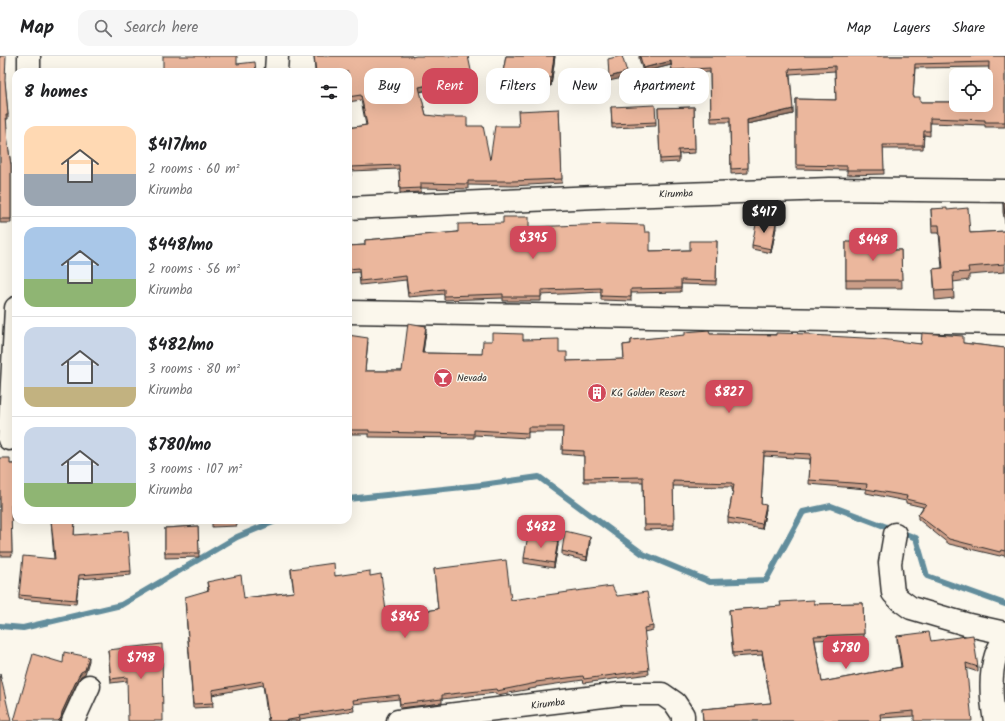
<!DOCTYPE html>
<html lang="en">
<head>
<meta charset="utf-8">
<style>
	:root { --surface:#fff; --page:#f6f6f6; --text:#202124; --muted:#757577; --line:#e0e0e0; --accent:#d1495b }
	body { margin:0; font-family:Kalam,sans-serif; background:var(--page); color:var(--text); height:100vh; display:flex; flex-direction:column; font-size:15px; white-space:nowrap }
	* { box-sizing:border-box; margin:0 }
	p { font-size:13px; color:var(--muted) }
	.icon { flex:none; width:22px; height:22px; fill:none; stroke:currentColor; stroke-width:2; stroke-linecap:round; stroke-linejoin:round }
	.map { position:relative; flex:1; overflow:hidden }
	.sheet { position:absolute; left:12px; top:12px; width:340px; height:456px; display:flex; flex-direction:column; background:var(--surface); border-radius:12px; box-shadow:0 4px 16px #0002 }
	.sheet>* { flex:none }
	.guide { position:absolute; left:364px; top:12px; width:380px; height:36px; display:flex; gap:8px }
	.fabs { position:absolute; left:949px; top:12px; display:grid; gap:8px }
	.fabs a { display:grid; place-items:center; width:44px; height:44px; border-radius:8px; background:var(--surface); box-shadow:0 4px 16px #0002; font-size:20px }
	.price { position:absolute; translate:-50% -34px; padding:0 9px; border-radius:8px; background:var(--accent); color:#fff; font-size:13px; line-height:26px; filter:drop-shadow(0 1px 2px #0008) }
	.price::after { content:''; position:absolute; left:50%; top:24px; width:12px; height:9px; margin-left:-6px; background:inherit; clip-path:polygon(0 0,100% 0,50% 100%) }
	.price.current { background:#222; color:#fff }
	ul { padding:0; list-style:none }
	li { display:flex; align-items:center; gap:12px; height:100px; padding:0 12px }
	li+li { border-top:1px solid var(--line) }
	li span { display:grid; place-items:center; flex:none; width:112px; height:80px; border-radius:12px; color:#555 }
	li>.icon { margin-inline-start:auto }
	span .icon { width:48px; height:48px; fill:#fffc; stroke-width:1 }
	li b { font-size:17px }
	h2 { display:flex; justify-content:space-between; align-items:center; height:48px; padding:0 12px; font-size:17px }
	.chip { padding:0 14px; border-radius:12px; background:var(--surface); box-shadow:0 4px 16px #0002; font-size:14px; line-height:36px }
	.chip.current { background:var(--accent); color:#fff }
	header { display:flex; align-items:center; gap:24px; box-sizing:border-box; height:56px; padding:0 20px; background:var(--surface); border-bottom:1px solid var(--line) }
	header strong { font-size:19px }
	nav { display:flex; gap:22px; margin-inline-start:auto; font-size:14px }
	.search { width:280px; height:36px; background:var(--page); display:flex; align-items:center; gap:10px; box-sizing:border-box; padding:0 14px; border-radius:12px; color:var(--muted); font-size:15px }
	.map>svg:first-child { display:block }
</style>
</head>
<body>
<header>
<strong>Map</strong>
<div class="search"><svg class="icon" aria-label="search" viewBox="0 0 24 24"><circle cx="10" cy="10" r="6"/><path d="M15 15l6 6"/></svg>Search here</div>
<nav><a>Map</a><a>Layers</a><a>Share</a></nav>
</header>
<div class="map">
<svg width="1005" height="665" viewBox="0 0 1005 665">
	<rect width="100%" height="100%" fill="#fbf7ec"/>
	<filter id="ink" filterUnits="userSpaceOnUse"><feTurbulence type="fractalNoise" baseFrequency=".025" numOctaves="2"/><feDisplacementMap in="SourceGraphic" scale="8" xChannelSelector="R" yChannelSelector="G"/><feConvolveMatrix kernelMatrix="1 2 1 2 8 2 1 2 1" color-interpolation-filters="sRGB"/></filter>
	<g filter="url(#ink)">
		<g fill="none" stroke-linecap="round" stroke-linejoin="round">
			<g stroke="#628d9c" stroke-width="6">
				<polyline points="348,443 482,429 539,421 643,498 710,526 766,524 803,456 831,450 916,482 927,520 1005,548"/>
				<polyline points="0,570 23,572 121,549 237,481 278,464"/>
			</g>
			<g stroke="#2b2b2b" stroke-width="25">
				<g id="minor">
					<polyline points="29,16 29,0"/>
					<polyline points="276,16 277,0"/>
					<polyline points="348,152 596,141 830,133 1005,135"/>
					<polyline points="348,256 1005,267"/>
					<polyline points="9,383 16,252"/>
					<polyline points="895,478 890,507 893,537 900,544 911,552 969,569 1005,577"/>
					<polyline points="73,665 89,630"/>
					<polyline points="398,665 620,638 662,638 675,647 683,659 683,665"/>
					<path d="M995,665C991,643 989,620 996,599C998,593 1002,587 1005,581"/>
				</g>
			</g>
			<use href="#minor" stroke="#fbf7ec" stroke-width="22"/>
		</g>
		<g fill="#ca9d87" stroke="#2b2b2b" fill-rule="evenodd">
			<polygon points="0,0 5,26 8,59 8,63 6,63 8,89 11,109 11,167 0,167"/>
			<polygon points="314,0 412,0 412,1 472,24 420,36 426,59 467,70 490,104 519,70 559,53 562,127 513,130 468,129 468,133 421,132 421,136 400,137 399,113 351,115 351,120 348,121 348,72 366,69 361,44 348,46 348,16 315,16"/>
			<polygon points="506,0 555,0 551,30 503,25 503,16"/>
			<path d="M639,0H1005V71H985V69L930,67V80L924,79L923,93H883L884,118L847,119V114L796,113V43L836,44L835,15L790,18L793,58L747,68L748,117L731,118L730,66H711L710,16L672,18L671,9L643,16L639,2ZM989,11L988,43L955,46H920L913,41L915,12Z"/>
			<polygon points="611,51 656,66 656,70 612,72"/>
			<polygon points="694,51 695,97 679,98 679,106 660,107 658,52"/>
			<polygon points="1003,147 1005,147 1005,167 1003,156"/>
			<polygon points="931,153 947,154 970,177 1005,175 1005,216 969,219 969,224 953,226 954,242 935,244 933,213 942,212 939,177 932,177"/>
			<polygon points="529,171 645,176 650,195 690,194 717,185 716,229 681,228 681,236 631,237 631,245 601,244 601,236 541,239 541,245 503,245 503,242 444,244 444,238 408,241 406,224 360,229 359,216 348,217 348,190 365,189 365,184 458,176"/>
			<polygon points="776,172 771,197 752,193 752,189"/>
			<polygon points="846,186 889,194 901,194 902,232 846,232"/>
			<polygon points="426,275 423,297 482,298 492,285 523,284 559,296 567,305 624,303 623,289 631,288 631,284 710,278 810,279 921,288 963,287 1005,292 1005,500 1001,499 1000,500 949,488 918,463 918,459 923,451 906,447 906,445 866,437 866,433 809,428 810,403 764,400 761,448 766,453 762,473 728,467 728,462 733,434 732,434 732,431 673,430 674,473 644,474 643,426 584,426 584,400 562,398 563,376 528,376 528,382 474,379 474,382 369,381 369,378 348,378 348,279 368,286 365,315 402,315"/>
			<polygon points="0,402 10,408 16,408 16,453 11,453 12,500 0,500"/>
			<polygon points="51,464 75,464 74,479 131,515 131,519 79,523 76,548 19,543 19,539 54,503"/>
			<polygon points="212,464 236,464 237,470 212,471"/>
			<polygon points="198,470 199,501 165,502 165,472"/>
			<polygon points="590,486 587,505 562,499 562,495"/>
			<polygon points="558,489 554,512 524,507 524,502"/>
			<polygon points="291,513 335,520 370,520 387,562 438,553 434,513 511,544 617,540 653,570 653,574 644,576 649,618 584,627 583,624 536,631 536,632 497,639 496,637 442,643 442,647 400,652 399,643 353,648 354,655 300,663 300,665 268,665 263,629 212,639 213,651 193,652 185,545 208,534 207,526 244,542 294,536 291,517"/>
			<polygon points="863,547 864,582 815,584 822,626 901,611 897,584 897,580 931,585 978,611 978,616 966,612 914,660 881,662 881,665 703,665 702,653 771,647 762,599 733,601 729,554 814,548"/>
			<polygon points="108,594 163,665 127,625 111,627"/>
		</g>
		<g fill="#a4806e" stroke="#2b2b2b">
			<polygon points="554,0 555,0 551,30 551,22"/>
			<polygon points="671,5 671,9 643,16 643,12"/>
			<polygon points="627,16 627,21 609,25 609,21"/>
			<polygon points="472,19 472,24 419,36 419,31"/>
			<polygon points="793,53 793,58 747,68 747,64"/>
			<polygon points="776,167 776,172 771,197 771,193"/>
			<polygon points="426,270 426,275 422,302 422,297"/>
			<polygon points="766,449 766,453 762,473 762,468"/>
			<polygon points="590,481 590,486 587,505 587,501"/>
			<polygon points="558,485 558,489 554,512 554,507"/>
			<polygon points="89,601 89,605 85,618 81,620 78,625 62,660 61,665 58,665 62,656 78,621"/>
		</g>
		<g fill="#ebb79d" stroke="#2b2b2b" fill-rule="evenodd">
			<polygon points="0,0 6,0 5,24 8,59 6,59 8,89 11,109 11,163 0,163"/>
			<polygon points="163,0 237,0 237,8 255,6 256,16 163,16"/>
			<polygon points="314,0 412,0 412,1 416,0 468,0 472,19 419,31 426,59 443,61 467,61 467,70 483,70 490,104 495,70 519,70 518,55 559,53 562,123 513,125 468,125 468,128 421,127 421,132 400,133 399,109 351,111 351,116 348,116 348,72 367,69 361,39 348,41 348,16 316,16"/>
			<polygon points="506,0 554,0 551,22 503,16"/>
			<polygon points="620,0 622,0 627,16 609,21 608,3"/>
			<path d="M640,0H1005V66H985V64L930,62V75H924L923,89H883L884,114H847V110L796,109V43L836,44L835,10L789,13L793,53L747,64L748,112L731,113L730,61L711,62L710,12L672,14L671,5L643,12ZM989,6L988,43H986V49H956V42H955V46H920V41H913L915,8Z"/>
			<polygon points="655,49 656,66 612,68 611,51"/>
			<polygon points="694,51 695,93 678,94 679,102 660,103 658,52"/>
			<polygon points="1003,147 1005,147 1005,158"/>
			<polygon points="947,152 947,154 968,152 970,177 1005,175 1005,208 968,211 969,216 953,217 954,234 935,235 933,213 943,212 939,169 932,169 931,153"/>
			<polygon points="503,161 529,161 529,171 610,168 644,169 645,176 650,176 650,195 690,194 690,185 717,185 716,225 681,224 681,232 631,233 631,241 601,240 601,232 541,234 541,241 503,241 503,238 444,240 444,233 408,237 406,220 360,225 359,212 348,213 348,190 365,189 365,184 458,176 458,168 503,167"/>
			<polygon points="757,163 776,167 771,193 752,189"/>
			<polygon points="846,186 888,186 889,194 901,194 902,224 846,224"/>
			<polygon points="408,267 426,270 422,297 482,298 483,285 492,285 492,277 523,278 523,284 559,283 559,296 567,296 567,305 624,303 623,289 631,288 631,284 685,279 685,276 709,274 710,278 776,279 776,277 810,278 810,279 881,283 921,288 922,277 963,280 963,287 1005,292 1005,495 1001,494 1000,496 949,483 918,459 926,448 906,443 907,440 866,433 867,428 809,424 811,398 764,396 761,448 766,449 762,468 728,462 734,429 732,429 732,427 673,425 674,469 644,469 643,421 584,422 584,395 562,394 563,371 528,371 528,377 474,374 474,378 369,376 369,374 348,374 348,279 368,282 365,315 402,315"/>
			<polygon points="0,402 10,402 10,408 16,408 16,449 11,449 12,496 0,496"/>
			<polygon points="51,464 75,464 74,479 128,475 131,515 79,519 76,544 19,539 23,500 55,503"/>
			<polygon points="212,464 236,464 237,466 212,467"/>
			<polygon points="198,470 199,497 165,497 165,472"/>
			<polygon points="565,475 590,481 587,501 562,495"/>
			<polygon points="528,479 558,485 554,507 524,502"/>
			<polygon points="506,504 511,544 612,530 617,540 647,536 653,570 644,572 649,614 584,623 583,620 536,626 536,627 497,635 496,633 442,639 442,643 400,648 399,639 353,644 354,651 299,659 300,662 283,665 269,665 263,625 212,634 213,647 193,648 185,541 209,534 207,526 241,519 244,542 294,536 291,513 334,507 335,520 370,515 370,520 381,518 387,562 438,553 434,513"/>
			<polygon points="814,544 814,548 863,547 864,578 814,580 822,626 902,611 897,580 929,576 931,585 973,579 978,611 966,607 972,665 914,665 914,655 880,658 881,665 703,665 702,653 771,647 762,595 733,597 729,554 781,550 780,546"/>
			<polygon points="162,588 163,665 128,665 127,621 111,623 108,594"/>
			<polygon points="64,596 89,601 85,614 81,616 78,621 62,656 61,662 58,665 14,665 33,598 63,607"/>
			<polygon points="0,618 11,665 0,665"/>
		</g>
	</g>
	<defs>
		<g id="bar-disc" transform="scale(1)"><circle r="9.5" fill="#d1495b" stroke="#fbf7ec"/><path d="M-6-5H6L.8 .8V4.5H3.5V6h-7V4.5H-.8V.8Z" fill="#fff"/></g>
		<g id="building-disc" transform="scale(1)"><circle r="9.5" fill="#d1495b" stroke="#fbf7ec"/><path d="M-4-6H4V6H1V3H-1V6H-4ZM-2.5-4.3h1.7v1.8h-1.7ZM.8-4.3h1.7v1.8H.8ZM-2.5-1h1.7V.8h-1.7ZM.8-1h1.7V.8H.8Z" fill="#fff"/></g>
	</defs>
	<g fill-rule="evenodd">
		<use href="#bar-disc" x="443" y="322"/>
		<use href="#building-disc" x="597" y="337"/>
	</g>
	<g text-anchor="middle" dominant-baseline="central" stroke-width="3" stroke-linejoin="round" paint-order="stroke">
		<g font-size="10" fill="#2b2b2b" stroke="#fbf7ec">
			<text transform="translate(676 138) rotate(-2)">Kirumba</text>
			<text transform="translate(548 648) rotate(-7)">Kirumba</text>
		</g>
		<g font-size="10" fill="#2b2b2b" stroke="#fbf7ec" text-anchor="start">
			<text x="457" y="322">Nevada</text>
			<text x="611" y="337">KG Golden Resort</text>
		</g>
	</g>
</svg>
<div class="fabs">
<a><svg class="icon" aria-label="locate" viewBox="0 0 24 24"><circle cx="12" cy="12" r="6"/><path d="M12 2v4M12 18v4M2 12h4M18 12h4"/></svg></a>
</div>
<b class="price current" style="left:764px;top:178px">$417</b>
<b class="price" style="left:533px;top:204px">$395</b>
<b class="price" style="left:873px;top:206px">$448</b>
<b class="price" style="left:729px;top:358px">$827</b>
<b class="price" style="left:541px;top:493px">$482</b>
<b class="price" style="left:405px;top:583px">$845</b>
<b class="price" style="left:846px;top:614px">$780</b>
<b class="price" style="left:141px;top:624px">$798</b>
<div class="guide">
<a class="chip">Buy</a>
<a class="chip current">Rent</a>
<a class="chip">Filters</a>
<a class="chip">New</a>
<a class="chip">Apartment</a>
</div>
<section class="sheet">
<h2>8 homes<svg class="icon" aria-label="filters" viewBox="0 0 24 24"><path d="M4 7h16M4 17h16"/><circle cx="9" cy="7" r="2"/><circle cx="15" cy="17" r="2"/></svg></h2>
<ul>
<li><span style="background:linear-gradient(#ffd9b3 60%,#9aa5b1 0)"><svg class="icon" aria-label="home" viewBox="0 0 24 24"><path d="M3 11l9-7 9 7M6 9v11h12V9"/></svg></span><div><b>$417/mo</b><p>2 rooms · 60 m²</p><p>Kirumba</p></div></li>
<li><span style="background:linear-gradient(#a9c7e8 65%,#8fb573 0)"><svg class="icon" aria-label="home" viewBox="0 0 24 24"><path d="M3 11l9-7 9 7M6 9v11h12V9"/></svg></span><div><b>$448/mo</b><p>2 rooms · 56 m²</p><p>Kirumba</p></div></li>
<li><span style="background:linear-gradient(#c9d6e8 75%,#c2b280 0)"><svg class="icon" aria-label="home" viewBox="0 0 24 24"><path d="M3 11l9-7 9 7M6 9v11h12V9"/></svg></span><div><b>$482/mo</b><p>3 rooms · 80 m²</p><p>Kirumba</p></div></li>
<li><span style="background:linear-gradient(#c9d6e8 70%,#8fb573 0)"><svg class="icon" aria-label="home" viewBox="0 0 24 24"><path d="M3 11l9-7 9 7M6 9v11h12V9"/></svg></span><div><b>$780/mo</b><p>3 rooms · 107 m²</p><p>Kirumba</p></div></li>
</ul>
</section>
</div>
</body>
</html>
